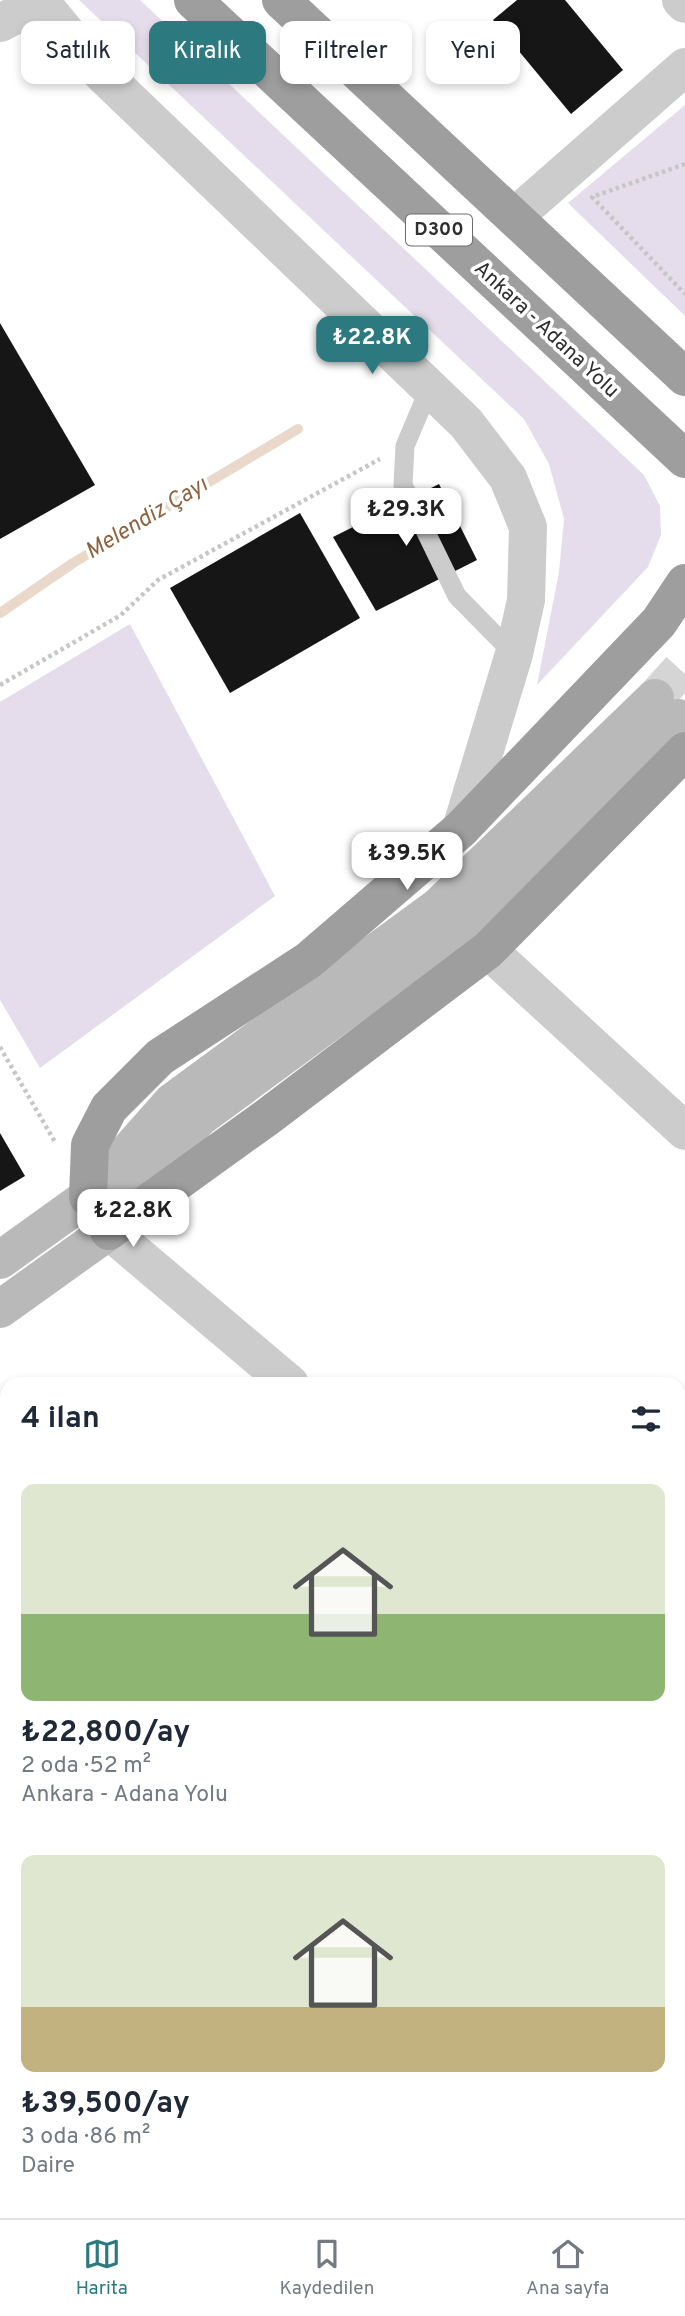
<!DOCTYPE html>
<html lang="tr">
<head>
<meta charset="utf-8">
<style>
	:root { --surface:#fff; --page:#f2f2f3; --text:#1f2937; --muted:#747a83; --line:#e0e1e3; --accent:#2c7a80 }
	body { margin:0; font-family:Overpass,sans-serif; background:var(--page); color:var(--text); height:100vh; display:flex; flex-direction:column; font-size:26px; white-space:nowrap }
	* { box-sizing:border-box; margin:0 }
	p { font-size:23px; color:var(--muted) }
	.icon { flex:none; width:38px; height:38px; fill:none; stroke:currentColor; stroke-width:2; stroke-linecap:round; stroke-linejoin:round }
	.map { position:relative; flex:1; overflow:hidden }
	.details { position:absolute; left:0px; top:1377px; width:686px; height:842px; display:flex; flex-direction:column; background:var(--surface); border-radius:21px 21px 0 0; box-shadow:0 4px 10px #0003 }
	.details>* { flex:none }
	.hud { position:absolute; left:21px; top:21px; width:644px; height:63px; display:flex; gap:14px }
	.price { position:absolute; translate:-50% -60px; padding:0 16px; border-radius:14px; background:#fff; color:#222; font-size:23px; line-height:46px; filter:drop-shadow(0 2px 4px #0008) }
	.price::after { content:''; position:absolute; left:50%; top:42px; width:21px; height:16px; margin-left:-10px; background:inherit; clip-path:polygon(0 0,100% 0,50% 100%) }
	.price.current { background:var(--accent); color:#fff }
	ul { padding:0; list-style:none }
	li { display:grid; align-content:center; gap:14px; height:371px; padding:0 21px }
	li span { display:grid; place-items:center; height:217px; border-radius:14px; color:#555 }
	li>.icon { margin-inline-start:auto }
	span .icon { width:126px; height:126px; fill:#fffc; stroke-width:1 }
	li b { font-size:30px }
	h2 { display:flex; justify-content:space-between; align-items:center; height:84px; padding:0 21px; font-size:30px }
	.pill { padding:0 24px; border-radius:14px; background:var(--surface); box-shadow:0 4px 10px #0003; font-size:24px; line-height:63px }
	.pill.current { background:var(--accent); color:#fff }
	.tabs { display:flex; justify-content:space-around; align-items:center; height:98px; border-top:2px solid var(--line); background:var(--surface); font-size:19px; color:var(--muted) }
	.tabs a { display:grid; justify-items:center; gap:4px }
	.tabs .current { color:var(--accent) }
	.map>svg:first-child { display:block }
</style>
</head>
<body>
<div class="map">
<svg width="685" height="2218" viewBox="0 0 685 2218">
	<rect width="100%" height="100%" fill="#fff"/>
	<g fill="#e5ddeb">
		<polygon points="79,0 140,0 644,475 660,506 661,535 648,567 537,685 559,572 564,519 549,464 524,419"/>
		<polygon points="685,105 685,316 568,203"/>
		<polygon points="130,624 275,896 40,1068 0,1000 0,702"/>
	</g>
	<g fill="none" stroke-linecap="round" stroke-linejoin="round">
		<polyline stroke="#ead9cb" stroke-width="10" points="0,613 73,563 298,429"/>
	</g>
	<g fill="#161616">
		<polygon points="517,0 565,0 623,70 571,114 493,20"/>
		<polygon points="0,323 95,485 0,539"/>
		<polygon points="439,484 477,560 376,611 333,537"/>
		<polygon points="300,513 360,618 230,693 170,588"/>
		<polygon points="0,1133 25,1176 0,1191"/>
	</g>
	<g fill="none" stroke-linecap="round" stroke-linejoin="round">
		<polyline stroke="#d5d5d5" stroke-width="38" stroke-dasharray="38 19" stroke-linecap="butt" points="655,698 685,665"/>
		<g stroke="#c6c6c6" stroke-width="4.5" stroke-dasharray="3.5 3.5" stroke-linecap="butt">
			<polyline points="685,164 592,197 685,294"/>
			<polyline points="0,685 121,615 158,580 380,459"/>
			<polyline points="0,1047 55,1142"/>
		</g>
		<polyline stroke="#ccc" stroke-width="19" points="429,389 405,446 403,485 457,596 514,654"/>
		<g stroke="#ccc" stroke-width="38">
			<polyline points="681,0 685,4"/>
			<polyline points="514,217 685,67"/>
			<polyline points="488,950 685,1131"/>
			<polyline points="109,1231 290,1384"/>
			<polyline points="0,1629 7,1636"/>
			<polyline points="679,1712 685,1717"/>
			<polyline points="679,1804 685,1793"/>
			<polyline points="0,2110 7,2118"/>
			<polyline points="41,2218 44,2212"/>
			<polyline points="451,2218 454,2212"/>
		</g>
		<polyline stroke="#ccc" stroke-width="38" points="0,23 41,2 93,65 466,423 508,478 528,527 526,600 514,654 461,829"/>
		<g stroke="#b9b9b9" stroke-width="38">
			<polyline points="0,1260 88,1197 172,1102 439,906 655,698"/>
			<polyline points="0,1309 109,1231 138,1186 199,1118 464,923 678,718"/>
		</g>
		<g stroke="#9e9e9e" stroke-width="38">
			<polyline points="193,0 685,459"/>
			<polyline points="281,0 685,377"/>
			<polyline points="88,1197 90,1145 109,1108 160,1057 309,960 461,829 659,622 685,583"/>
			<polyline points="109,1231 266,1118 488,950 685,751"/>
		</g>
	</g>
	<g text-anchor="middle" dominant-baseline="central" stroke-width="7" stroke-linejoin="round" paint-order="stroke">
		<rect fill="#fff" stroke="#6d6d6d" stroke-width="2" x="406" y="214.5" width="66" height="31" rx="5"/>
		<g font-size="19" font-weight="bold" fill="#2f2f2f">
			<text x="439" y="230">D300</text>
		</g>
		<g font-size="21" fill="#2f2f2f" stroke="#fff">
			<text transform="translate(546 330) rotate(43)">Ankara - Adana Yolu</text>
		</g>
		<g font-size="23" font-style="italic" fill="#8d6341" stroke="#fff">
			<text transform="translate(147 519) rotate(-31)">Melendiz Çayı</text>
		</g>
	</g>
</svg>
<b class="price current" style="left:372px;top:376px">₺22.8K</b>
<b class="price" style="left:406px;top:548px">₺29.3K</b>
<b class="price" style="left:407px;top:892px">₺39.5K</b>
<b class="price" style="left:133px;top:1249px">₺22.8K</b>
<div class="hud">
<a class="pill">Satılık</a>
<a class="pill current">Kiralık</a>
<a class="pill">Filtreler</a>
<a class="pill">Yeni</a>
</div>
<section class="details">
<h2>4 ilan<svg class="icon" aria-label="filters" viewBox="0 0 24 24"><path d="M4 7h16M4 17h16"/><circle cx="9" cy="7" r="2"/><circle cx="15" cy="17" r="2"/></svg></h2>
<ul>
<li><span style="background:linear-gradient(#dfe7d0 60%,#8fb573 0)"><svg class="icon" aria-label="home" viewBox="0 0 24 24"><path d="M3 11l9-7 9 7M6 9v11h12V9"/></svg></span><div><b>₺22,800/ay</b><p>2 oda · 52 m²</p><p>Ankara - Adana Yolu</p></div></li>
<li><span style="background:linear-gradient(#dfe7d0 70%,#c2b280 0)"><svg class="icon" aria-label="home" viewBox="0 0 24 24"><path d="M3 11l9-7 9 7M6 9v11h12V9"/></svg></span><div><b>₺39,500/ay</b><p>3 oda · 86 m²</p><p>Daire</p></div></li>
</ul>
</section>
</div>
<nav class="tabs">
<a class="current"><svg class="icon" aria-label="map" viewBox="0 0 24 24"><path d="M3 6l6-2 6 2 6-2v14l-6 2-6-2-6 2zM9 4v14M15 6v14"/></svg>Harita</a>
<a><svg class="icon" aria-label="saved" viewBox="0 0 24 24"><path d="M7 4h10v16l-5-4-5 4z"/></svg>Kaydedilen</a>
<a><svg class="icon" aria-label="home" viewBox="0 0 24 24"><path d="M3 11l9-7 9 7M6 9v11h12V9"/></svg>Ana sayfa</a>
</nav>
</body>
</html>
